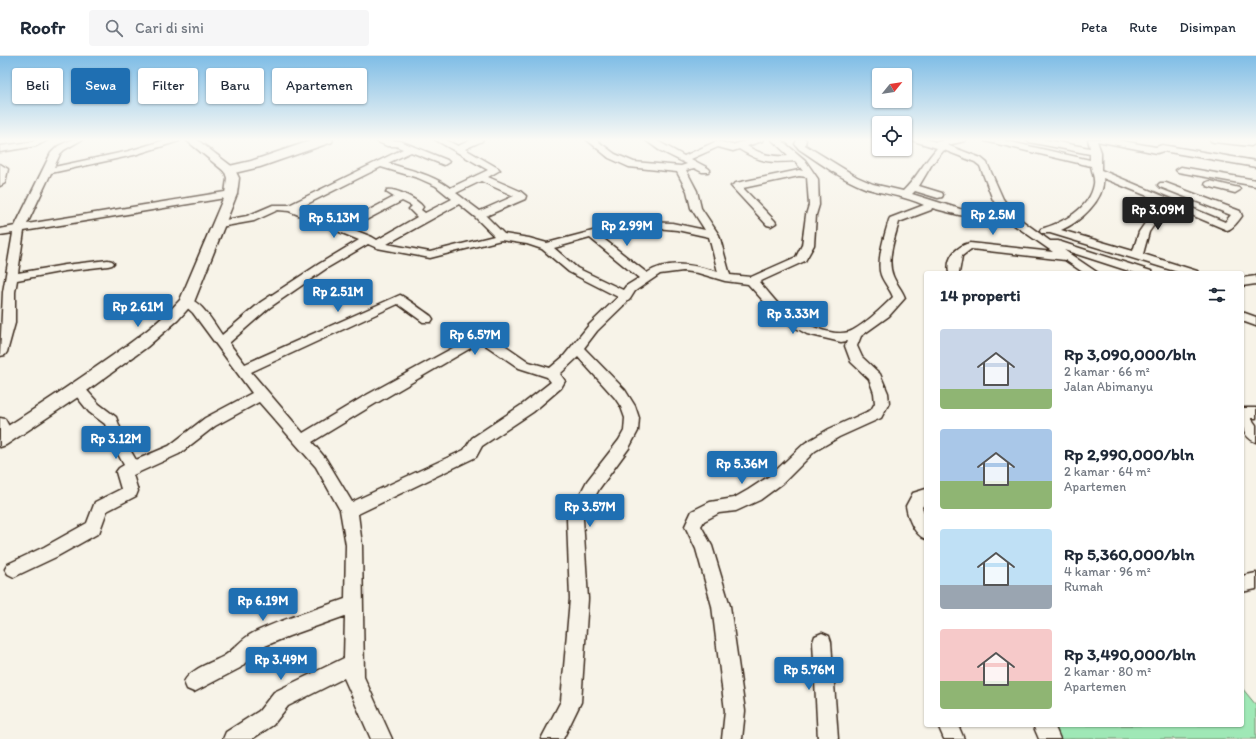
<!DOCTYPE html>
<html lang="id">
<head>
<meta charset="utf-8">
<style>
	:root { --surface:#fff; --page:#f6f6f7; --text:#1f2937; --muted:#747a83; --line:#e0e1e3; --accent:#1f6fb2 }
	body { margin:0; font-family:Itim,sans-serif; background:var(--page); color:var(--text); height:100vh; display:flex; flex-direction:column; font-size:15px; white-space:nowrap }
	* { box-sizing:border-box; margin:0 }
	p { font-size:13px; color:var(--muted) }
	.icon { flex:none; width:22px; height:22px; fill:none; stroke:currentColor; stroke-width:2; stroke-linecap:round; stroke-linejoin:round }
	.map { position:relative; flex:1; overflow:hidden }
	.sheet { position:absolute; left:924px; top:215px; width:320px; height:456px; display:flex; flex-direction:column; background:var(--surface); border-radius:4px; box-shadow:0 1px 3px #0004 }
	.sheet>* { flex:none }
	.guide { position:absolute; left:12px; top:12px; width:380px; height:36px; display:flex; gap:8px }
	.needle { width:26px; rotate:60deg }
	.buttons { position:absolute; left:872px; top:12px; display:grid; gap:8px }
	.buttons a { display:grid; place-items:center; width:40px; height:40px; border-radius:4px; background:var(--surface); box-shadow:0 1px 3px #0004; font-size:20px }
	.price { position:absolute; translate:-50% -34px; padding:0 9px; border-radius:4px; background:var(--accent); color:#fff; font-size:13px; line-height:26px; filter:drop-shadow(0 1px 2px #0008) }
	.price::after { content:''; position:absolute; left:50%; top:24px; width:12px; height:9px; margin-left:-6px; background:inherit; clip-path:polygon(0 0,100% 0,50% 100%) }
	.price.selected { background:#222; color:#fff }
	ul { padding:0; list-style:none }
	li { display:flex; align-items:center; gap:12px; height:100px; padding:0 16px }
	li span { display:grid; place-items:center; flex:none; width:112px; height:80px; border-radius:4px; color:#555 }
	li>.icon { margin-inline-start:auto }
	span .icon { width:48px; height:48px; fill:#fffc; stroke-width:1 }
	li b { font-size:17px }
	h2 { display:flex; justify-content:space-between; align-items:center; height:48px; padding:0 16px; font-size:17px }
	.pill { padding:0 14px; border-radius:4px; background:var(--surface); box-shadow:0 1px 3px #0004; font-size:14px; line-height:36px }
	.pill.selected { background:var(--accent); color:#fff }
	header { display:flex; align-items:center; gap:24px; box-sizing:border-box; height:56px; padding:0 20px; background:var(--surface); border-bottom:1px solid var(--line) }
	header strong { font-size:19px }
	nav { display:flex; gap:22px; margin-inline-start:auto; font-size:14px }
	.search { width:280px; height:36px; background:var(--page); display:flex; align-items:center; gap:10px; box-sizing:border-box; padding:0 14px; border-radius:4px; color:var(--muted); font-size:15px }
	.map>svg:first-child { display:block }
</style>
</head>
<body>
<header>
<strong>Roofr</strong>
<div class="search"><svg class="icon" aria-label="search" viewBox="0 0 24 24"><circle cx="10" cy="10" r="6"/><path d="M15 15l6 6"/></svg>Cari di sini</div>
<nav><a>Peta</a><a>Rute</a><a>Disimpan</a></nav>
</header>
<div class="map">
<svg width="1256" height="683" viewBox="0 0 1256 683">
	<rect width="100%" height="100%" fill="#f7f3e8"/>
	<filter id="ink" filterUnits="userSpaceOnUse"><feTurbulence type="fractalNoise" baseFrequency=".025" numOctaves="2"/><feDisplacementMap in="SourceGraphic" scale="8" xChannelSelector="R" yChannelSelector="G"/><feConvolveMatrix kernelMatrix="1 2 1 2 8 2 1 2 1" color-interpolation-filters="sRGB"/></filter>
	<g filter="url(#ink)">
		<polygon fill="#9fe8b6" stroke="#6d896a" points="1242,632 1256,649 1256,683 1057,683 1049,669 1242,669"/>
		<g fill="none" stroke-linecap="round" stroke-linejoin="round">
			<g stroke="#3b2a1e" stroke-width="3">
				<g id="minor">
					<polygon points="39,83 50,83 36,90 0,96 0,90 31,86"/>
					<polygon points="73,83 83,83 64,94 60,98 54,111 129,95 168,83 180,83 179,85 134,99 51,117 27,168 231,135 236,138 231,141 24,175 18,217 65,209 108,204 112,205 114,207 112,209 108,210 65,215 17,224 15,236 15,267 7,296 5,299 0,300 3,236 13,177 0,179 0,173 15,170 51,97 58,90"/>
					<path d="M375,83L400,85L447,104L449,106L444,109L411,96L388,107C409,114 432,118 450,132L488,114L434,83H444L458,90L473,83H483L482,85L465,93L498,112L500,114L488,121L520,135L526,140L525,143L486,160L504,178L529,182L547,187L608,171L640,166L672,167L705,174L691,152L687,135L677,116L629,111L609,102L586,83H595L615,98L634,106L681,110L687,108L659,94L644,83H654L684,100L717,85L732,89L751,83H763L762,85L747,90C762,99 772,101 789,100L771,83H780L805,104L818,123L819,149L816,159L814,189L805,205L759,226C769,236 778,250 789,258C804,268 831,281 849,276C862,271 883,251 893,241C890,233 884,227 881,219C876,205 885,178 889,164L890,162L924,149C905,140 884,138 865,132C841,123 820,107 799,93L795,88L798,83H806L805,89L857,121L873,128L903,135C916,123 924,106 937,92L914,85L913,83H925L936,86L950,83H966L965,85L947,89L981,102L987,107L1003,143L1017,161L1050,185H1058L1151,215L1153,217H1135L1064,194L1098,217H1084L1065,204L971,193L962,200L959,217H949C946,202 956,190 970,187L1053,196L1010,166L959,159L932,152L931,154L899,166C895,181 886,204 893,220C896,228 902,233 905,242L889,260L861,280L857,290L862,301L880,318L888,337L889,347L881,362L839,381L815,395L783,427L760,444L736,455L719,457L704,465L701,470L712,490L730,550L745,655L742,683H722L725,655L712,550L696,493L685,470L692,455L710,446L734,442L748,434L771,419L805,387L829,373L871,354L875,347L874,337L869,323L851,306L845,290L847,285L841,286L807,278L780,263L748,228L725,225L698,217L683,215L660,218L635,235L630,243L597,275L584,292L625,334L635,350L639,362L638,375L629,392L599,433L583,463L588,543L581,646L563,683H541L561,645L570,543L567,463L587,425L619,384L624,375L625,362L621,351L615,342L578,301L560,318L565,325L561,332L533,356L482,390L476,401L358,458L362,489L364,621L392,683H371L344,622L288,650L273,669L252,683H223L226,676L259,655L274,636L344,602L345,560L289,580L265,590L252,600L240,612L194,636L187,633L184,626C190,613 211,607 224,600C234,594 241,583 253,577C282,563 314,554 345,543L346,489L340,454L316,411L259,346L215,370L179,398L133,419L138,435L136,440L107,455L99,477L56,501L20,518L14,521L8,518L5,513L8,508L44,491L87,467L95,446L121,433L116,416L119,412L124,409L111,385L105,368L89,356L73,336L71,333L73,330L78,328L83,330L99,348L116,361L125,385L136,404L169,390L205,362L252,337L193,257L181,246L183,243C198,239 214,268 222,279L261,246L319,208L359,184L289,155L278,154L254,165L220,171L215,168L220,165L247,160L273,149H289L403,93L396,90H387L376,85ZM718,91L733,95L739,93C761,107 771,107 795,105L803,115L799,114L736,127L731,130L767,169L771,170L776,167L775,165L743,132L799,120L807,121L809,149L806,159L802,189L796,201L751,221L730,219L719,179L701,152L697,135L686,114L694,112L702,116H708L710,114L708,112L691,103ZM944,94L975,106L980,110L993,144L1004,159L960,153L912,138L915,135L938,142L942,141L943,139L942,137L919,130L932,108ZM381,111L418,122L436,130L452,143L425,157L421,154L423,151C418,144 396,132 387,134L386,136L394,141L356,161L355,163L356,165H364L402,145L412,150L409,153L417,161L377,184L372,181L299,152ZM481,125L514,140L480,155L456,137ZM459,148L475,161L494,180L430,196L387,188ZM656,172L677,174L709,181L718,216C695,209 668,203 647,217L600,180L624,175ZM590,182L639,222L626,230L623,234L577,212L554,192ZM501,184L527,188L542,193L569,216L618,241L589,269L563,301L550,312L529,306L487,277L482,276L363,341L303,377L251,316L398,248L423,266H431L433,263L431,260C425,256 405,241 400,239L245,308L229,287L269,252L327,212L368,188L377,192L430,202ZM481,286L519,312L547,321L551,326L523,348L472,382L464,394L352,446L326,403L312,386L373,349Z"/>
					<path d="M984,83H998L1090,104V98L1029,86L1025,83H1041L1090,92L1088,83H1111L1156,91L1162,89L1256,105V111L1163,95L1157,97L1097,85L1101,96V114L1225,166L1231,159L1160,131L1158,129L1160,127H1166L1240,155L1242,160C1238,165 1233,173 1227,174L1168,149L1149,176L1143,198L1197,215L1199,217H1181L1050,177H1041L1040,175L1041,173C1062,167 1090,153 1094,128C1095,122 1092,116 1091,110L985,85ZM1103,122L1160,145L1139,176L1133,195L1061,174C1079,167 1106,143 1103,122Z"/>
					<path d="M1210,83C1220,83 1248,80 1256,87L1251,90L1214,86L1211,85Z"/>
					<polygon points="0,108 8,113 5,127 0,130"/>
					<polygon points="1181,111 1256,124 1256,130 1178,116 1176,114"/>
					<polygon points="1210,125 1239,132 1240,134 1235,137 1207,130 1205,128 1207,126"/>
					<polygon points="1256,220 1256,228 1242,230 1242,222"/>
					<polygon points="1242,256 1256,261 1256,270 1242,265"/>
					<path d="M1242,352H1256V362H1251L1256,369V386C1241,381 1242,365 1242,352Z"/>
					<polygon points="0,362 5,363 14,380 12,384 7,386 2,384 0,381"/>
					<path d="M926,433V447L922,451L926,462V483C914,479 908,462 906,450L913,437Z"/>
					<polygon points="1256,517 1256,533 1242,536 1242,520"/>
					<polygon points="822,577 829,580 831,586 838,683 818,683 813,586 815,580"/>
					<polygon points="938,669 958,669 964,683 944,683"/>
					<polygon points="1033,669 1054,669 1060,683 1039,683"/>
				</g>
			</g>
			<g stroke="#3b2a1e" stroke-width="3">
				<path id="tertiary" d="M185,83H196L234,112L239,122L237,138L194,246L178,264L147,291L84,337L6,389L0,391V375C38,351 75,326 112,300C136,283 160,266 180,244L225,138L227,122L225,116Z"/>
			</g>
			<g stroke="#3b2a1e" stroke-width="3">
				<polygon id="secondary" points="316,83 333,83 332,86 260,111 230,118 225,117 223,114 225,111 251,105"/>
			</g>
			<use href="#minor" fill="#f7f3e8" fill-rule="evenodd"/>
			<use href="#tertiary" fill="#f7f3e8" fill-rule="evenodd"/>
			<use href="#secondary" fill="#f7f3e8" fill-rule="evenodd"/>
		</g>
	</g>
	<linearGradient id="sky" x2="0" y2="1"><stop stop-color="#7fbde6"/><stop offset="0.47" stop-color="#fbfaf5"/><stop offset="1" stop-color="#fbfaf5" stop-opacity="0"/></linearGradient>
	<rect width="1256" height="178" fill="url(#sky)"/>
</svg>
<div class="buttons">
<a><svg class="needle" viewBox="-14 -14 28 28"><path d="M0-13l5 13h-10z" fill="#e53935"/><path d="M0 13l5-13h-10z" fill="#747a83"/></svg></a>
<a><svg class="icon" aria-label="locate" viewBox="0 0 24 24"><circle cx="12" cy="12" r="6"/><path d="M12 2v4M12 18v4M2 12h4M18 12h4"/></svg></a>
</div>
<b class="price selected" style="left:1158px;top:175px">Rp 3.09M</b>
<b class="price" style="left:993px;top:180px">Rp 2.5M</b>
<b class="price" style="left:334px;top:183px">Rp 5.13M</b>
<b class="price" style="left:627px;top:191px">Rp 2.99M</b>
<b class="price" style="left:338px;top:257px">Rp 2.51M</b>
<b class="price" style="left:138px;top:272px">Rp 2.61M</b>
<b class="price" style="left:793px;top:279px">Rp 3.33M</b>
<b class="price" style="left:475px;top:300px">Rp 6.57M</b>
<b class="price" style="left:116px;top:404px">Rp 3.12M</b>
<b class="price" style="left:742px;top:429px">Rp 5.36M</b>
<b class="price" style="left:590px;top:472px">Rp 3.57M</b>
<b class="price" style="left:263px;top:566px">Rp 6.19M</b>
<b class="price" style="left:281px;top:625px">Rp 3.49M</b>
<b class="price" style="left:809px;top:635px">Rp 5.76M</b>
<div class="guide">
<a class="pill">Beli</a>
<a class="pill selected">Sewa</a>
<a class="pill">Filter</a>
<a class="pill">Baru</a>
<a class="pill">Apartemen</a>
</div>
<section class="sheet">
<h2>14 properti<svg class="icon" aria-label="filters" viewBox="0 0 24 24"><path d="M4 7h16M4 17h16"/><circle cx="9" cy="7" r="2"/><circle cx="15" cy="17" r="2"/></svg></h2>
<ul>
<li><span style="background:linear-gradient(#c9d6e8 75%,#8fb573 0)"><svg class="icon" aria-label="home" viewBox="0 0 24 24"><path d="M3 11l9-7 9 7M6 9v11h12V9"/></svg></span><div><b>Rp 3,090,000/bln</b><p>2 kamar · 66 m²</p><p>Jalan Abimanyu</p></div></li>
<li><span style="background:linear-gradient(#a9c7e8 65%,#8fb573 0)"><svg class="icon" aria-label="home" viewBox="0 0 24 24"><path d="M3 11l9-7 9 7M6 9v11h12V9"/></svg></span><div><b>Rp 2,990,000/bln</b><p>2 kamar · 64 m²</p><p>Apartemen</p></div></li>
<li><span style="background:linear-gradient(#bfe0f5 70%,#9aa5b1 0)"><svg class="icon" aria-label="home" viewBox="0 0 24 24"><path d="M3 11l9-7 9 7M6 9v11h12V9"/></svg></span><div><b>Rp 5,360,000/bln</b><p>4 kamar · 96 m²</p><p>Rumah</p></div></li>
<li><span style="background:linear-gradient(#f6c9c9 65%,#8fb573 0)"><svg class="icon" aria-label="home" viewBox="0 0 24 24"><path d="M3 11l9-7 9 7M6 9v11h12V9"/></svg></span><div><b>Rp 3,490,000/bln</b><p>2 kamar · 80 m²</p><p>Apartemen</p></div></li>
</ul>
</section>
</div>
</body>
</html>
